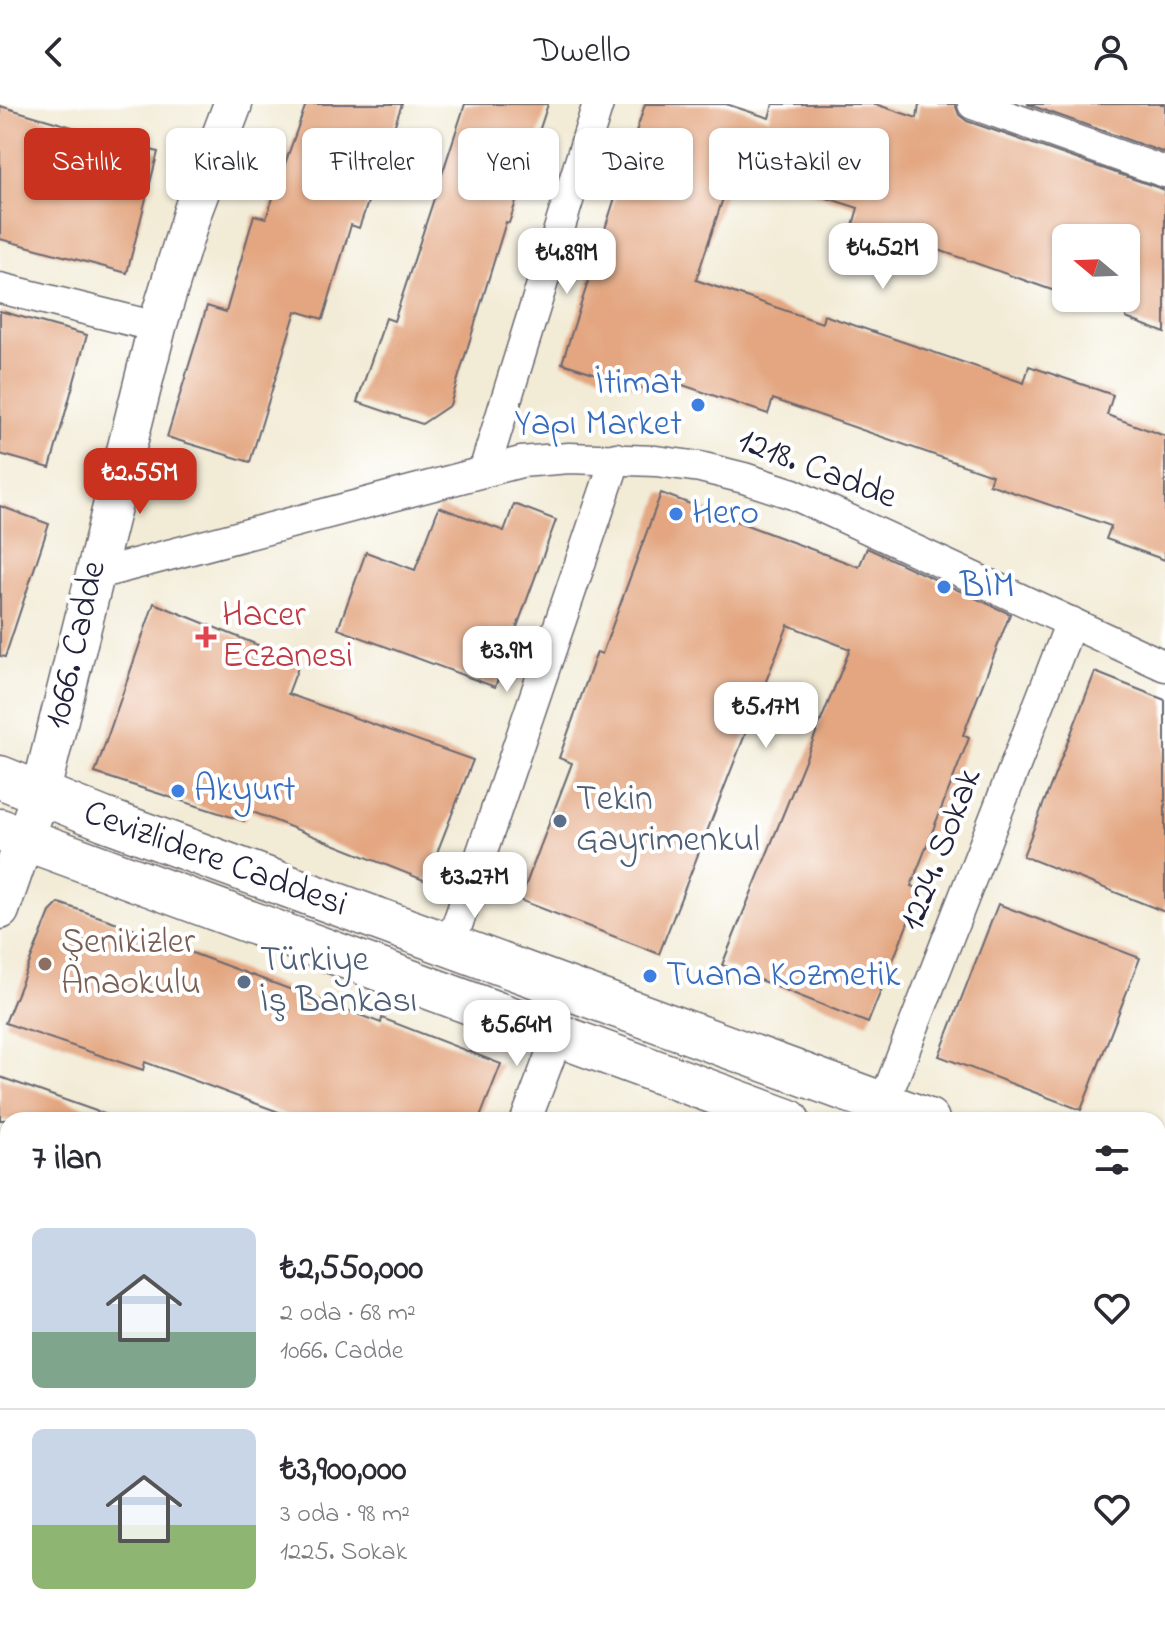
<!DOCTYPE html>
<html lang="tr">
<head>
<meta charset="utf-8">
<style>
	:root { --surface:#fff; --page:#f7f7f7; --text:#2b2b33; --muted:#7c7c81; --line:#e1e1e2; --accent:#c8321e }
	body { margin:0; font-family:"Indie Flower",sans-serif; background:var(--page); color:var(--text); height:100vh; display:flex; flex-direction:column; font-size:30px; white-space:nowrap }
	* { box-sizing:border-box; margin:0 }
	p { font-size:26px; color:var(--muted) }
	.icon { flex:none; width:44px; height:44px; fill:none; stroke:currentColor; stroke-width:2; stroke-linecap:round; stroke-linejoin:round }
	.map { position:relative; flex:1; overflow:hidden }
	.sheet { position:absolute; left:0px; top:1008px; width:1166px; height:514px; display:flex; flex-direction:column; background:var(--surface); border-radius:24px 24px 0 0; box-shadow:0 2px 6px #0004 }
	.sheet>* { flex:none }
	.banner { position:absolute; left:24px; top:24px; width:1118px; height:72px; display:flex; gap:16px }
	.needle { width:52px; rotate:289deg }
	.buttons { position:absolute; left:1052px; top:120px; display:grid; gap:16px }
	.buttons a { display:grid; place-items:center; width:88px; height:88px; border-radius:12px; background:var(--surface); box-shadow:0 2px 6px #0004; font-size:40px }
	.price { position:absolute; translate:-50% -68px; padding:0 18px; border-radius:16px; background:#fff; color:#222; font-size:26px; line-height:52px; filter:drop-shadow(0 2px 4px #0008) }
	.price::after { content:''; position:absolute; left:50%; top:48px; width:24px; height:18px; margin-left:-12px; background:inherit; clip-path:polygon(0 0,100% 0,50% 100%) }
	.price.on { background:var(--accent); color:#fff }
	ul { padding:0; list-style:none }
	li { display:flex; align-items:center; gap:24px; height:200px; padding:0 32px }
	li+li { border-top:2px solid var(--line) }
	li span { display:grid; place-items:center; flex:none; width:224px; height:160px; border-radius:12px; color:#555 }
	li>.icon { margin-inline-start:auto }
	span .icon { width:96px; height:96px; fill:#fffc; stroke-width:1 }
	li b { font-size:34px }
	h2 { display:flex; justify-content:space-between; align-items:center; height:96px; padding:0 32px; font-size:34px }
	.pill { padding:0 28px; border-radius:12px; background:var(--surface); box-shadow:0 2px 6px #0004; font-size:28px; line-height:72px }
	.pill.on { background:var(--accent); color:#fff }
	header { display:flex; justify-content:space-between; align-items:center; height:104px; padding:0 32px; background:var(--surface); font-size:36px; font-weight:600 }
	.map>svg:first-child { display:block }
</style>
</head>
<body>
<header><svg class="icon" aria-label="back" viewBox="0 0 24 24"><path d="M15 5l-7 7 7 7"/></svg>Dwello<svg class="icon" aria-label="person" viewBox="0 0 24 24"><circle cx="12" cy="8" r="4"/><path d="M4 21q1-7 8-7t8 7"/></svg></header>
<div class="map">
<svg width="1165" height="1521" viewBox="0 0 1165 1521">
	<rect width="100%" height="100%" fill="#fff"/>
	<filter id="ink" filterUnits="userSpaceOnUse"><feTurbulence type="fractalNoise" baseFrequency=".0125" numOctaves="2"/><feDisplacementMap in="SourceGraphic" scale="16" xChannelSelector="R" yChannelSelector="G"/><feConvolveMatrix kernelMatrix="1 2 1 2 8 2 1 2 1" color-interpolation-filters="sRGB"/></filter>
	<filter id="wash" filterUnits="userSpaceOnUse"><feTurbulence type="fractalNoise" baseFrequency=".006" numOctaves="4" result="noise"/><feDisplacementMap in="SourceGraphic" scale="32" xChannelSelector="R" yChannelSelector="G"/><feGaussianBlur stdDeviation="1.8" result="paint"/><feColorMatrix in="noise" values="0 0 0 0 0 0 0 0 0 0 0 0 0 0 0 0 0 1.4 0 .05"/><feComposite in="paint" operator="in"/></filter>
	<g filter="url(#wash)">
		<rect width="100%" height="100%" fill="#f2ebd5"/>
		<polygon fill="#c0d579" stroke="#717c5a" stroke-width="2" points="126,1514 315,1514 312,1521 128,1521"/>
		<g id="blocks">
			<g fill="#e3a680">
				<polygon points="306,0 402,0 359,124 351,121 323,215 296,207 250,358 167,333 207,202 226,208 254,111 266,114"/>
				<polygon points="465,0 548,0 509,119 506,118 450,301 422,320 357,298 386,214 394,217"/>
				<polygon points="645,0 726,0 769,14 773,0 875,0 917,14 919,0 955,0 959,11 967,17 1165,86 1165,229 1126,214 1126,134 1066,134 1066,191 933,144 932,147 853,121 858,104 733,64 696,176 822,219 824,211 1024,279 1029,262 1113,291 1107,311 1165,332 1165,456 1106,435 1111,422 989,380 992,371 773,295 768,310 662,274 657,289 562,259"/>
				<polygon points="1027,0 1165,0 1165,49"/>
				<polygon points="0,2 158,48 127,169 0,135"/>
				<polygon points="0,207 87,231 50,364 0,350"/>
				<polygon points="661,389 859,463 867,444 1010,510 963,631 969,634 911,782 921,786 868,919 722,861 850,545 788,521 659,850 520,796 572,659 559,654 597,548 602,550"/>
				<polygon points="514,400 556,416 495,583 338,525 366,448 415,466 439,403 504,427"/>
				<polygon points="0,402 49,420 5,553 0,552"/>
				<polygon points="154,499 300,558 288,590 473,656 426,777 248,706 244,717 95,669"/>
				<polygon points="1095,568 1165,596 1165,808 1023,752"/>
				<polygon points="59,799 185,842 184,846 381,919 382,914 501,960 479,1016 300,1016 145,958 143,966 5,919 50,808"/>
				<polygon points="998,800 1140,854 1081,1006 939,952"/>
				<polygon points="0,973 110,1012 110,1016 0,1016"/>
			</g>
		</g>
	</g>
	<g filter="url(#ink)">
		<use href="#blocks" fill-opacity="0" stroke="#6b6871" stroke-width="2"/>
		<g fill="none" stroke-linecap="round" stroke-linejoin="round">
			<g stroke="#6b6871" stroke-width="33">
				<g id="minor">
					<polyline points="973,0 1165,68"/>
					<polyline points="0,184 157,223"/>
					<polyline points="484,367 598,0"/>
					<polyline points="93,471 521,358 569,354 656,357 700,363 744,374 793,390 1165,562"/>
					<polyline points="450,842 616,354"/>
					<polyline points="883,1001 1071,518"/>
					<polyline points="526,1016 558,931"/>
					<polyline points="0,1188 8,1191"/>
					<polyline points="0,1494 8,1485"/>
					<polyline points="884,1514 903,1521"/>
					<polyline points="329,1521 332,1514"/>
					<polyline points="930,1521 932,1514"/>
				</g>
			</g>
			<g stroke="#6b6871" stroke-width="41">
				<polyline id="tertiary" points="0,806 40,691 157,223 193,106 233,0"/>
			</g>
			<g stroke="#6b6871" stroke-width="45">
				<g id="secondary">
					<polyline points="0,673 104,715 928,1016"/>
					<polyline points="0,726 788,1016"/>
					<polyline points="1158,1096 1165,1098"/>
					<polyline points="1158,1153 1165,1156"/>
				</g>
			</g>
			<use href="#minor" stroke="#fff" stroke-width="30"/>
			<use href="#tertiary" stroke="#fff" stroke-width="38"/>
			<use href="#secondary" stroke="#fff" stroke-width="42"/>
		</g>
	</g>
	<g fill="#3f7fe0" stroke="#fff" stroke-width="3">
		<circle cx="698" cy="301" r="8"/>
		<circle cx="676" cy="410" r="8"/>
		<circle cx="944" cy="483" r="8"/>
		<circle cx="178" cy="687" r="8"/>
		<circle cx="650" cy="872" r="8"/>
	</g>
	<path fill="#e0444e" stroke="#fff" stroke-width="3" d="M202 521h8v8h8v8h-8v8h-8v-8h-8v-8h8z"/>
	<g fill="#5c6f8a" stroke="#fff" stroke-width="3">
		<circle cx="560" cy="717" r="8"/>
		<circle cx="244" cy="878" r="8"/>
	</g>
	<circle fill="#8d6e63" stroke="#fff" stroke-width="3" cx="45" cy="860" r="8"/>
	<g text-anchor="middle" dominant-baseline="central" stroke-width="8" stroke-linejoin="round" paint-order="stroke">
		<g font-size="36" fill="#366cbe" stroke="#fff" text-anchor="start">
			<text x="682" y="280" text-anchor="end">İtimat<tspan x="682" dy="41">Yapı Market</tspan></text>
			<text x="692" y="410">Hero</text>
			<text x="960" y="483">BİM</text>
			<text x="194" y="687">Akyurt</text>
			<text x="666" y="872">Tuana Kozmetik</text>
		</g>
		<g font-size="36" fill="#22223b" stroke="#fff">
			<text transform="translate(817 366) rotate(21)">1218. Cadde</text>
			<text transform="translate(77 541) rotate(-77)">1066. Cadde</text>
			<text transform="translate(942 746) rotate(-69)">1224. Sokak</text>
			<text transform="translate(215 756) rotate(20)">Cevizlidere Caddesi</text>
		</g>
		<g font-size="36" fill="#be3a42" stroke="#fff" text-anchor="start">
			<text x="222" y="512">Hacer<tspan x="222" dy="41">Eczanesi</tspan></text>
		</g>
		<g font-size="36" fill="#4e5e75" stroke="#fff" text-anchor="start">
			<text x="576" y="696">Tekin<tspan x="576" dy="41">Gayrimenkul</tspan></text>
			<text x="260" y="857">Türkiye<tspan x="260" dy="41">İş Bankası</tspan></text>
		</g>
		<g font-size="36" fill="#785e54" stroke="#fff" text-anchor="start">
			<text x="61" y="839">Şenikizler<tspan x="61" dy="41">Anaokulu</tspan></text>
		</g>
	</g>
</svg>
<div class="buttons">
<a><svg class="needle" viewBox="-14 -14 28 28"><path d="M0-13l5 13h-10z" fill="#e53935"/><path d="M0 13l5-13h-10z" fill="#7c7c81"/></svg></a>
</div>
<b class="price" style="left:883px;top:187px">₺4.52M</b>
<b class="price" style="left:567px;top:192px">₺4.89M</b>
<b class="price on" style="left:140px;top:412px">₺2.55M</b>
<b class="price" style="left:507px;top:590px">₺3.9M</b>
<b class="price" style="left:766px;top:646px">₺5.17M</b>
<b class="price" style="left:475px;top:816px">₺3.27M</b>
<b class="price" style="left:517px;top:964px">₺5.64M</b>
<div class="banner">
<a class="pill on">Satılık</a>
<a class="pill">Kiralık</a>
<a class="pill">Filtreler</a>
<a class="pill">Yeni</a>
<a class="pill">Daire</a>
<a class="pill">Müstakil ev</a>
</div>
<section class="sheet">
<h2>7 ilan<svg class="icon" aria-label="filters" viewBox="0 0 24 24"><path d="M4 7h16M4 17h16"/><circle cx="9" cy="7" r="2"/><circle cx="15" cy="17" r="2"/></svg></h2>
<ul>
<li><span style="background:linear-gradient(#c9d6e8 65%,#7fa58c 0)"><svg class="icon" aria-label="home" viewBox="0 0 24 24"><path d="M3 11l9-7 9 7M6 9v11h12V9"/></svg></span><div><b>₺2,550,000</b><p>2 oda · 68 m²</p><p>1066. Cadde</p></div><svg class="icon" aria-label="heart" viewBox="0 0 24 24"><path d="M12 20l-8-8c-3-5 5-10 8-4 3-6 11-1 8 4z"/></svg></li>
<li><span style="background:linear-gradient(#c9d6e8 60%,#8fb573 0)"><svg class="icon" aria-label="home" viewBox="0 0 24 24"><path d="M3 11l9-7 9 7M6 9v11h12V9"/></svg></span><div><b>₺3,900,000</b><p>3 oda · 98 m²</p><p>1225. Sokak</p></div><svg class="icon" aria-label="heart" viewBox="0 0 24 24"><path d="M12 20l-8-8c-3-5 5-10 8-4 3-6 11-1 8 4z"/></svg></li>
</ul>
</section>
</div>
</body>
</html>
